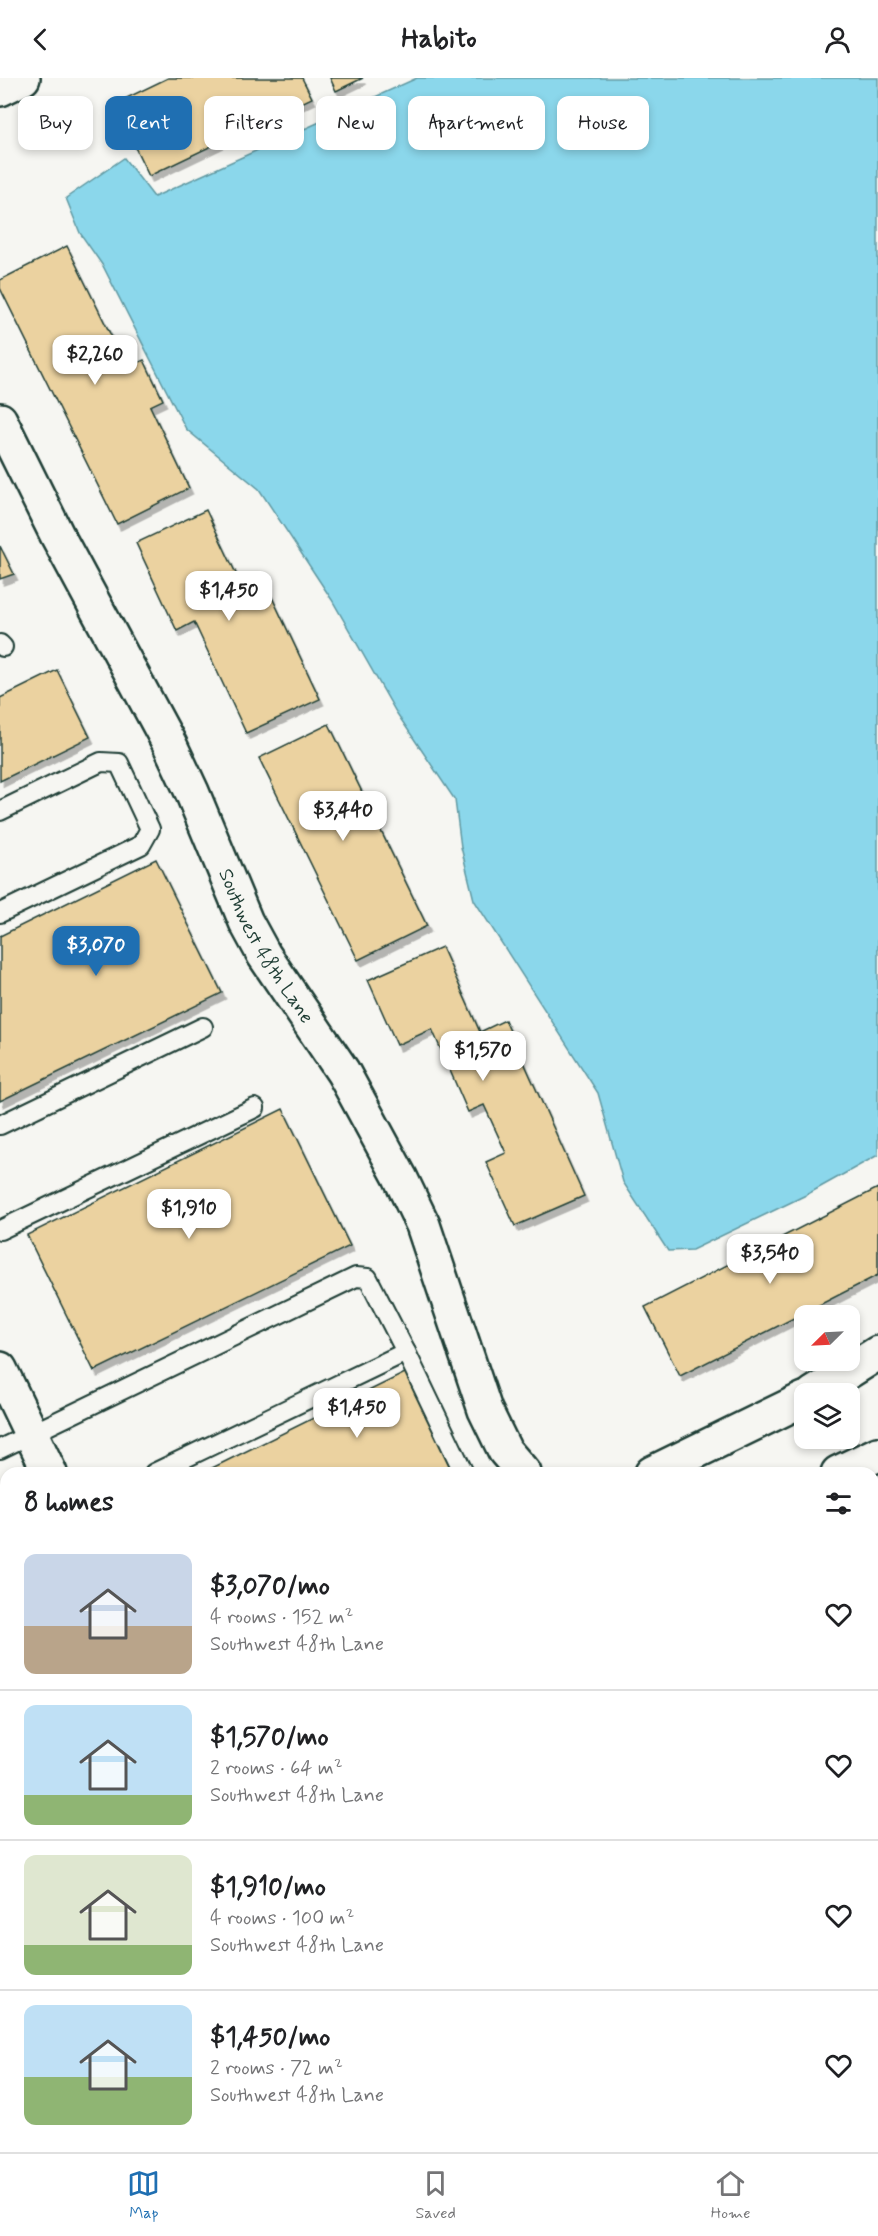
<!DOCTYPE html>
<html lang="en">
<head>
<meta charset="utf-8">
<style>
	:root { --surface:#fff; --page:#f6f6f6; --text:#202124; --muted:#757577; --line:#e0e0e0; --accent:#1f6fb2 }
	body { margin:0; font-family:Mynerve,sans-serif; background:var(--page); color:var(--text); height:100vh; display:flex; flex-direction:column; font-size:22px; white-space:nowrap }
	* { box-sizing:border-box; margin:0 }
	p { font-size:20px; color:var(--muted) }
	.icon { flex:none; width:33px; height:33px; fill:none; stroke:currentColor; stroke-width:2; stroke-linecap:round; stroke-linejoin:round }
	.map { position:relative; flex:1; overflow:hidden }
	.panel { position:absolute; left:0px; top:1389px; width:879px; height:686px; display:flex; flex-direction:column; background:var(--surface); border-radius:18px 18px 0 0; box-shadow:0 3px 9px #0003 }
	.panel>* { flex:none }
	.top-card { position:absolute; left:18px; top:18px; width:843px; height:54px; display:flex; gap:12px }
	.needle { width:39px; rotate:246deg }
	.controls { position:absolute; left:794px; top:1227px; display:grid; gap:12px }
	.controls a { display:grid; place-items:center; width:66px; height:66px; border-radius:12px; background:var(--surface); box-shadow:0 3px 9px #0003; font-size:30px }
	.price { position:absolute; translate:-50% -51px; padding:0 14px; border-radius:12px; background:#fff; color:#222; font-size:20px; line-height:39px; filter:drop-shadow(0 2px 3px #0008) }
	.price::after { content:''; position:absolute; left:50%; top:36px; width:18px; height:14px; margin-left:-9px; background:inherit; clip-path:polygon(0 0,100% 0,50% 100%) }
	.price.selected { background:var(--accent); color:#fff }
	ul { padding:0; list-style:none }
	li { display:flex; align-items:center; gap:18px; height:150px; padding:0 24px }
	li+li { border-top:2px solid var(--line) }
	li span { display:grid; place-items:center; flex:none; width:168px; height:120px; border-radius:12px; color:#555 }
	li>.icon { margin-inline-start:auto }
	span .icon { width:72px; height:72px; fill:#fffc; stroke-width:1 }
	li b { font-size:26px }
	h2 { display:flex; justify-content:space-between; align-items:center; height:72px; padding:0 24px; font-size:26px }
	.tag { padding:0 21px; border-radius:12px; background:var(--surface); box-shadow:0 3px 9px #0003; font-size:21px; line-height:54px }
	.tag.selected { background:var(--accent); color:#fff }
	header { display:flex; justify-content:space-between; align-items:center; height:78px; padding:0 24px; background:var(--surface); font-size:27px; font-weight:700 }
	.menu { display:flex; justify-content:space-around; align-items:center; height:84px; border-top:2px solid var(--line); background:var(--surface); font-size:16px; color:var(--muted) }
	.menu a { display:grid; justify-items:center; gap:3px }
	.menu .selected { color:var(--accent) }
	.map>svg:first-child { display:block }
</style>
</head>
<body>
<header><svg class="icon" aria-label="back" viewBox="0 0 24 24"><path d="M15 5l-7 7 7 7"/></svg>Habito<svg class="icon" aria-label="person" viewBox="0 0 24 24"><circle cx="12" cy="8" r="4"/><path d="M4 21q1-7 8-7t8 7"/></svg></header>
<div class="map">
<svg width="878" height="2074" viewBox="0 0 878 2074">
	<defs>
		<filter id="shadow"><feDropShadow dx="3.5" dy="6" stdDeviation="0" flood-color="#0004"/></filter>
	</defs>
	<rect width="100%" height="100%" fill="#f6f6f2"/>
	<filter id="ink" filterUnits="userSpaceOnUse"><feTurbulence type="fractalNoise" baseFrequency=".0167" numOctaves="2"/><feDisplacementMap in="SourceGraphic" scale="12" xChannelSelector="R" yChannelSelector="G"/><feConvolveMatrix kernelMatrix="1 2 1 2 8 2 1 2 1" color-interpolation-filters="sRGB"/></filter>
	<g filter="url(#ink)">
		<polygon fill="#8bd7eb" stroke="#6099a2" stroke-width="1.5" points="417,0 878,0 878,1077 806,1117 692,1172 668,1173 623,1104 598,1015 474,822 461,769 455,722 396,634 332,522 259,411 186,351 103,188 80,155 66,120 124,80 154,119"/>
		<g fill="#ebd2a0" stroke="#1f3d34" stroke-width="1.5" filter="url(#shadow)">
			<polygon points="168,0 302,0 312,20 149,98 114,26"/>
			<polygon points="330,0 363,0 336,13"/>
			<polygon points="67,168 127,290 144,282 163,322 150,328 189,410 117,446 0,210 0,202"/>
			<polygon points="206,432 248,521 268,511 320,621 246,655 194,544 177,553 136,465"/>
			<polygon points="0,468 14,496 0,501"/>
			<polygon points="57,592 90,659 0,703 0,620"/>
			<polygon points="329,646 427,848 358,882 259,680"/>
			<polygon points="156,781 222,915 0,1023 0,858"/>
			<polygon points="442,869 480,954 505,942 584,1118 515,1148 486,1084 506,1075 484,1027 468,1034 432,951 397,967 368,902"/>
			<polygon points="283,1031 350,1168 94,1293 27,1157"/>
			<polygon points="878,1110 878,1197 680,1298 645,1229"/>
			<polygon points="409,1293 459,1395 202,1395"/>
			<polygon points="6,1491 6,1656 0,1659 0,1494"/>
			<polygon points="878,1531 878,1659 873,1662 873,1534"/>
			<polygon points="873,1667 878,1677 878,1747 873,1749"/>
			<polygon points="878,1809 878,1882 873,1872 873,1811"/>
			<polygon points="6,1885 6,1927 0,1930 0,1888"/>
			<polygon points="6,1958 6,1992 0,1994 0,1961"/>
			<polygon points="6,2009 6,2044 0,2047 0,2012"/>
			<polygon points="6,2062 6,2068 66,2068 54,2074 0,2074 0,2065"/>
			<polygon points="92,2068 105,2068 108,2074 91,2074 94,2073"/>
			<polygon points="107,2068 172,2068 175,2074 109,2074"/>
			<polygon points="316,2068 449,2068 451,2074 318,2074"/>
			<polygon points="553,2068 687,2068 690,2074 556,2074"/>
		</g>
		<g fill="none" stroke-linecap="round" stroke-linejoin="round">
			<g stroke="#1f3d34" stroke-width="22">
				<g id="lane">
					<polyline points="0,566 3,569"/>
					<polyline points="0,733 101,684 119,685 150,751 141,767 0,835"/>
					<polyline points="0,1047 203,949"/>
					<polyline points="0,1152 255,1030"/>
					<polyline points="406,1274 464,1395"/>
					<polyline points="0,1371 356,1199 368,1200 406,1274 154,1395"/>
					<polyline points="0,1469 6,1466"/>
					<polyline points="873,1499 878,1496"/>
					<polyline points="0,1683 6,1680"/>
					<polyline points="873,1772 878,1770"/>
					<polyline points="873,1994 878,2004"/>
					<polyline points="195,2068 198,2074"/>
					<polyline points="292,2068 295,2074"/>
					<polyline points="466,2068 469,2074"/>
					<polyline points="528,2068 531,2074"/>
					<polyline points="703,2068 706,2074"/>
				</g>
			</g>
			<g stroke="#1f3d34" stroke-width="38">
				<g id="street">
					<polyline points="0,11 23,0"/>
					<path id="s1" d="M0,342L57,457L170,667L192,714L246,844L264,877L343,994L400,1099L423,1147L485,1332L505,1373L524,1395"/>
					<polyline points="0,1291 50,1395"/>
					<polyline points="813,1316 878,1275"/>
					<polyline points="652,1395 804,1321"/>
					<polyline points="811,2068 814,2074"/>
				</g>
			</g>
			<g stroke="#1f3d34" stroke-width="38">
				<g id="secondary">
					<polyline points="838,1395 878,1376"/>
					<polyline points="0,1802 6,1800"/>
				</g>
			</g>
			<use href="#lane" stroke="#f6f6f2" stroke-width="18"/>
			<use href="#street" stroke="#f6f6f2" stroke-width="33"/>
			<use href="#secondary" stroke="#f6f6f2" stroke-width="33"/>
		</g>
	</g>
	<g text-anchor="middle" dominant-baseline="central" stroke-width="5" stroke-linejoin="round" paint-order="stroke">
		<g font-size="20" fill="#1f3d34" stroke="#f6f6f2">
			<text stroke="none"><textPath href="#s1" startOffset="590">Southwest 48th Lane</textPath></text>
		</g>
	</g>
</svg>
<div class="controls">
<a><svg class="needle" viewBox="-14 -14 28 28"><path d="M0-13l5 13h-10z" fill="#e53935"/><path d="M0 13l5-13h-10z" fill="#757577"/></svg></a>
<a><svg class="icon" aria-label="layers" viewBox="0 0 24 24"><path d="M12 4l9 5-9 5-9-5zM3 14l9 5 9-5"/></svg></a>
</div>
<b class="price" style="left:95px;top:308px">$2,260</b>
<b class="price" style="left:229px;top:544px">$1,450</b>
<b class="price" style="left:343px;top:764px">$3,440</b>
<b class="price selected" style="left:96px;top:899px">$3,070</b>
<b class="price" style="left:483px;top:1004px">$1,570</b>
<b class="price" style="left:189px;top:1162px">$1,910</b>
<b class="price" style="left:770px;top:1207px">$3,540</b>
<b class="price" style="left:357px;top:1361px">$1,450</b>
<div class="top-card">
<a class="tag">Buy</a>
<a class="tag selected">Rent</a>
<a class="tag">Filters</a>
<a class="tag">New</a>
<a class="tag">Apartment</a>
<a class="tag">House</a>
</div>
<section class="panel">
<h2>8 homes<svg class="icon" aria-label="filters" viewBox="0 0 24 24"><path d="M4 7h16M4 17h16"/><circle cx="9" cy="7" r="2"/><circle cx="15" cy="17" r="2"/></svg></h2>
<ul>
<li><span style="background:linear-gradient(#c9d6e8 60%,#b9a48a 0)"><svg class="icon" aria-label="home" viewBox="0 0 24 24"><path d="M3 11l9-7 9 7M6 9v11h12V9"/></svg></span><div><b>$3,070/mo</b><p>4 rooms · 152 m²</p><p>Southwest 48th Lane</p></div><svg class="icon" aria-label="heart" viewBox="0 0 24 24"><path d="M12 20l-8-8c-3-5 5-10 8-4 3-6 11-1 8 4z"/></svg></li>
<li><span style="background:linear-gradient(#bfe0f5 75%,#8fb573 0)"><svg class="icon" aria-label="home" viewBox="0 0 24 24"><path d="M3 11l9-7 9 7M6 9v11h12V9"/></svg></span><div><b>$1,570/mo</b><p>2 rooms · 64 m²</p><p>Southwest 48th Lane</p></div><svg class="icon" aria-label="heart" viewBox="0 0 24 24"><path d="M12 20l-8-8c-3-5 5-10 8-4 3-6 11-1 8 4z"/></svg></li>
<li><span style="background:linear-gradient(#dfe7d0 75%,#8fb573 0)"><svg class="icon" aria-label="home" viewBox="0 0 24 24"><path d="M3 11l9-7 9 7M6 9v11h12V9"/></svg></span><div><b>$1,910/mo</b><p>4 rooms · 100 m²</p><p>Southwest 48th Lane</p></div><svg class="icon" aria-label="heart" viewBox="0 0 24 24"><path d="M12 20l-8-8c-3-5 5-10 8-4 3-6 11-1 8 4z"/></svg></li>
<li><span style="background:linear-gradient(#bfe0f5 60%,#8fb573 0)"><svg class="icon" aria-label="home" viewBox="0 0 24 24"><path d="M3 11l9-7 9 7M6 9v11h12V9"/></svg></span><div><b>$1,450/mo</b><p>2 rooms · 72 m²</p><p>Southwest 48th Lane</p></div><svg class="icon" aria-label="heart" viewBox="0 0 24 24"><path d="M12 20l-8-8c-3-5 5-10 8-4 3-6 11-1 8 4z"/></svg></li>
</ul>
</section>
</div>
<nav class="menu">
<a class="selected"><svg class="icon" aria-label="map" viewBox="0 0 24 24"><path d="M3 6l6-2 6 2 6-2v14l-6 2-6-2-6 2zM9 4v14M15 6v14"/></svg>Map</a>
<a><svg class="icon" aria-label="saved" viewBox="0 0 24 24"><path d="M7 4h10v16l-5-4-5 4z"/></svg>Saved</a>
<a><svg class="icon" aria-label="home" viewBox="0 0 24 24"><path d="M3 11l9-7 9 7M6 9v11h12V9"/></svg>Home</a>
</nav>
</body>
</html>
